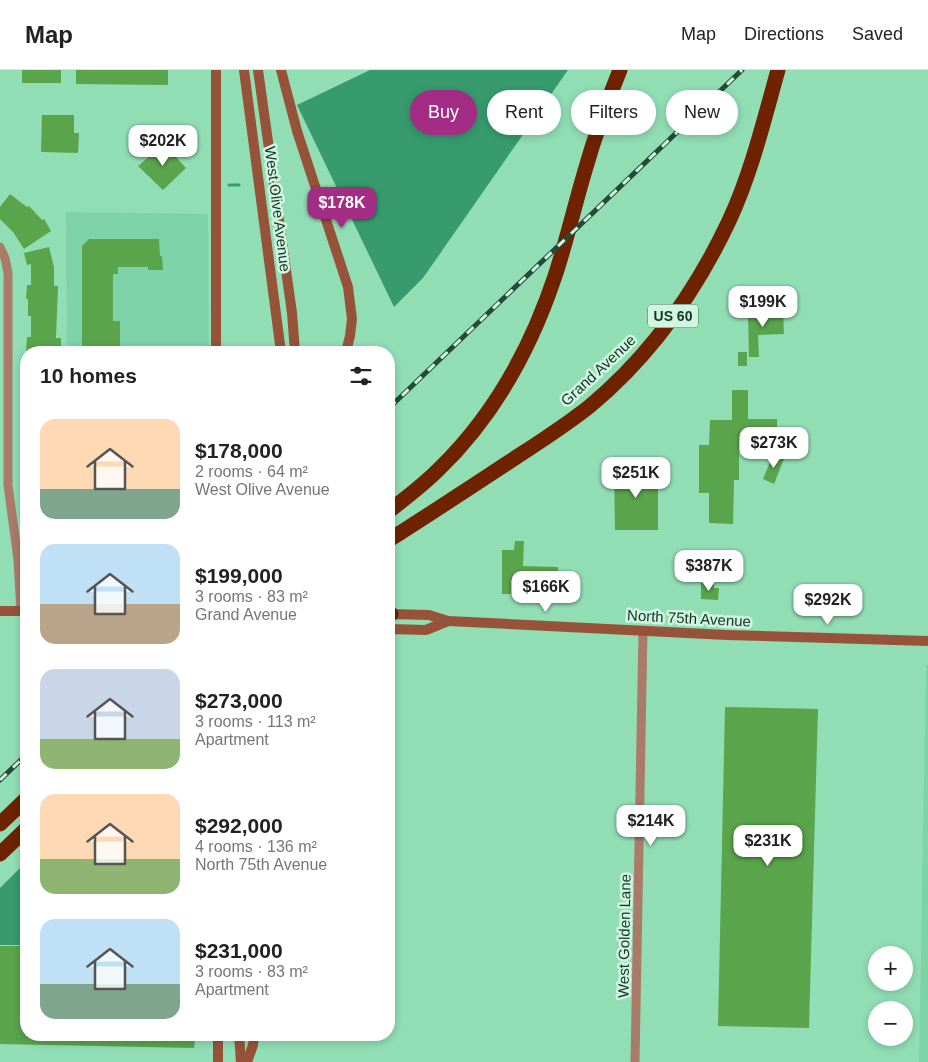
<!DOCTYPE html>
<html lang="en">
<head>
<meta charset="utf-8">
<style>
	:root { --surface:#fff; --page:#f6f6f6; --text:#222; --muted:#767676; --line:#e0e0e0; --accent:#a32c84 }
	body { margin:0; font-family:Arial,sans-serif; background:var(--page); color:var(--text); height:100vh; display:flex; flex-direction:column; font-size:19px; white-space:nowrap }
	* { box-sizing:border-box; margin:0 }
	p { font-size:16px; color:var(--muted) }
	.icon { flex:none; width:28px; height:28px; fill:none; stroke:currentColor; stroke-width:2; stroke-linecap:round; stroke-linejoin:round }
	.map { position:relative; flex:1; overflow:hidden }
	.panel { position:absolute; left:20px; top:276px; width:375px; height:695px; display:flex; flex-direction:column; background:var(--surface); border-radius:20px; box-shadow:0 2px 8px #0003 }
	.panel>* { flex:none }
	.hud { position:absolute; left:410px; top:20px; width:442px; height:45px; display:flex; gap:10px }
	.controls { position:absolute; left:868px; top:876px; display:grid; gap:10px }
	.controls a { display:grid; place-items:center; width:45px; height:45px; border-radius:50%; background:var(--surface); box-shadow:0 2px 8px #0003; font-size:25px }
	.price { position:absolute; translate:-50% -42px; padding:0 11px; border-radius:10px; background:#fff; color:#222; font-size:16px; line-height:32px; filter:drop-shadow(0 1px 2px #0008) }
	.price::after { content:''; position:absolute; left:50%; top:30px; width:15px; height:11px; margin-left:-8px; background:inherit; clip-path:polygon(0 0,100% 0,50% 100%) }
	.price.on { background:var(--accent); color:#fff }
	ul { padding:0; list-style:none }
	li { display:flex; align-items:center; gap:15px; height:125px; padding:0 20px }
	li span { display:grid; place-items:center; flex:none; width:140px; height:100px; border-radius:15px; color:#555 }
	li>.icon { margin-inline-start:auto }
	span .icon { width:60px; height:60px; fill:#fffc; stroke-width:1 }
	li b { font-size:21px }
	h2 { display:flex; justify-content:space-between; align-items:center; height:60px; padding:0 20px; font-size:21px }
	.chip { padding:0 18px; border-radius:22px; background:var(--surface); box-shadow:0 2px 8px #0003; font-size:18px; line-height:45px }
	.chip.on { background:var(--accent); color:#fff }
	header { display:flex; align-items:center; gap:30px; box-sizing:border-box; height:70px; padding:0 25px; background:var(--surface); border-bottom:1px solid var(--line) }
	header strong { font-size:24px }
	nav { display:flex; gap:28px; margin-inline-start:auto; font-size:18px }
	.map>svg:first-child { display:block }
</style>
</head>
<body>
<header>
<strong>Map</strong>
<nav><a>Map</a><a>Directions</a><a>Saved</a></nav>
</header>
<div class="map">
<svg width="928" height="992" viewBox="0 0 928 992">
	<rect width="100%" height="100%" fill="#91deb5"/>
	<g fill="#7dd3a7">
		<polygon points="66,142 208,144 209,282 67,282"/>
		<polygon points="926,595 928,595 928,992 919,992"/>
	</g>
	<g fill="#379b6e">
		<polygon points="370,0 568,0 423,208 394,237 297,35"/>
		<polygon points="26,792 26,875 0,875 0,818"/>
	</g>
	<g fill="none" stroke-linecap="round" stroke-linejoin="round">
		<polyline stroke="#379b6e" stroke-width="3" points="229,115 239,115"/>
	</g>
	<g fill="#5aa44b">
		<rect x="22" y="0" width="39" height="13"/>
		<polygon points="76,0 168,0 168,15 76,14"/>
		<polygon points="42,45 74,45 74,63 79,63 78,83 41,82"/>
		<polygon points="164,74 186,98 163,120 138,96"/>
		<polygon points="10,124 27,137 29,136 42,150 44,149 51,161 24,179 13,162 0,149 0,137"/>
		<polygon points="89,169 159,169 160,186 162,186 163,200 148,200 148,197 118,197 118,204 113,204 113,251 120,251 120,282 82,282 82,176"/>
		<polygon points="49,177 54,197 54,216 58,216 56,268 61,268 61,282 26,281 27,267 31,267 31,246 28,246 28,229 26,229 27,215 31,215 31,194 27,195 24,183"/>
		<polygon points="783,241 784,264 758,265 759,287 749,287 748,242"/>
		<rect x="738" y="282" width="9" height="14"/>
		<polygon points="732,320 748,320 748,349 777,349 777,372 739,372 739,410 734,410 733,454 709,453 709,423 699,423 699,375 709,375 710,350 732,350"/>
		<polygon points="773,385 784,389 774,414 763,409"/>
		<polygon points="614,398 658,398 658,460 615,460"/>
		<polygon points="515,471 524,471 523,496 558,497 558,517 521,516 521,524 502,524 502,480 514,480"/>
		<polygon points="701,513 714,513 714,518 719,518 718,530 701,529"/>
		<polygon points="725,637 818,639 809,958 718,956"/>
		<polygon points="0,876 26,876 26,966 195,969 194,978 0,974"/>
	</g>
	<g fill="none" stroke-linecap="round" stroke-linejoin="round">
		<g stroke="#ab7b6a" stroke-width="9">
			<polyline points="0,177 5,188 8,203 8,415 18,490 21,541"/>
			<polyline points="635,992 643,561"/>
		</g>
		<g stroke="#97533a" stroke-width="10">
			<polyline points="216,0 216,282"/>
			<polyline points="244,0 281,282"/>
			<polyline points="258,0 292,243 295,282"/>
			<polyline points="281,0 297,61 348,217 352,249 350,266 346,282"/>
			<polyline points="0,541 26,541"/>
			<polyline points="389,544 429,545 448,551 727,565 928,571"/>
			<polyline points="389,559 426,560 448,551"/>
			<polyline points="239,965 241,992"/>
			<polyline points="218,992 218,965"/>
			<polyline points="247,992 253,975 254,965"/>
		</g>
		<g stroke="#6e2200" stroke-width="15">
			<path d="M389,441C406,428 423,415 438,400C493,347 531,278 555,206C566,173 574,138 584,104C594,69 606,34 620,0"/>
			<path d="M389,470C430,444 471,417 512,390C538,373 565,356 590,336C650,286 696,221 729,151C751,104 764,50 778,0"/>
			<polyline points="389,544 391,544"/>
			<polyline points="0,754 26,729"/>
			<polyline points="0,784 26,759"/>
		</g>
		<g stroke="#254b38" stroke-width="5">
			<g id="rail">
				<polyline points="389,338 742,0"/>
				<polyline points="0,710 26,685"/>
			</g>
		</g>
		<use href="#rail" stroke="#d0f5e0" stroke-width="3" stroke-dasharray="9" stroke-linecap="butt"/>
	</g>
	<g text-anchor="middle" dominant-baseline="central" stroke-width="5" stroke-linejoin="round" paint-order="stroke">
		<rect fill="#d0f5e0" stroke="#4c6e5d" stroke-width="1" x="648" y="234.5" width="50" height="23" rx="4"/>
		<g font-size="14" font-weight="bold" fill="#143425">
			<text x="673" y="246">US 60</text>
		</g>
		<g font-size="15" fill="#143425" stroke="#d0f5e0">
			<text transform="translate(278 139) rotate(83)">West Olive Avenue</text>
			<text transform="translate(598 300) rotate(-43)">Grand Avenue</text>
			<text transform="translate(689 548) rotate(3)">North 75th Avenue</text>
			<text transform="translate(624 866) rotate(-89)">West Golden Lane</text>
		</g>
	</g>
</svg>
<div class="controls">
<a>+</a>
<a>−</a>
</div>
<b class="price" style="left:163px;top:97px">$202K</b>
<b class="price on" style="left:342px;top:159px">$178K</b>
<b class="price" style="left:763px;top:258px">$199K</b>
<b class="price" style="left:774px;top:399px">$273K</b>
<b class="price" style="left:636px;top:429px">$251K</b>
<b class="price" style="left:709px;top:522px">$387K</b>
<b class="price" style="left:546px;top:543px">$166K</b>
<b class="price" style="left:828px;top:556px">$292K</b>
<b class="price" style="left:651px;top:777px">$214K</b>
<b class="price" style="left:768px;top:797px">$231K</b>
<div class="hud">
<a class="chip on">Buy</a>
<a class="chip">Rent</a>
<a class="chip">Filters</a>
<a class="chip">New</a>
</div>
<section class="panel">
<h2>10 homes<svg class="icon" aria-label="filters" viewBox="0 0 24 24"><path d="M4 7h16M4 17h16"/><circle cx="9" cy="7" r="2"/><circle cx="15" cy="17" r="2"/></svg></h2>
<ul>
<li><span style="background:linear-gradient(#ffd9b3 70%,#7fa58c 0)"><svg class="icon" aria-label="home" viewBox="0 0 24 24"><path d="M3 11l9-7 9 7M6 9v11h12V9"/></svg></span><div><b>$178,000</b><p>2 rooms · 64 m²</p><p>West Olive Avenue</p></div></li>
<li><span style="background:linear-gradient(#bfe0f5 60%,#b9a48a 0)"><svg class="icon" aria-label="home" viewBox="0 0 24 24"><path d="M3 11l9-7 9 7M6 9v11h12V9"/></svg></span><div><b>$199,000</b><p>3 rooms · 83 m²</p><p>Grand Avenue</p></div></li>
<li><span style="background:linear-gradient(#c9d6e8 70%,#8fb573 0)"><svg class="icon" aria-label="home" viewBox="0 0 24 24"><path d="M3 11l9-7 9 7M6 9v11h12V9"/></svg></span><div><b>$273,000</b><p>3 rooms · 113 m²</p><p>Apartment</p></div></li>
<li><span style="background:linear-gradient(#ffd9b3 65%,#8fb573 0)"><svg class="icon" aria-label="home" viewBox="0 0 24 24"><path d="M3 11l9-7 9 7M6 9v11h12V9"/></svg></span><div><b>$292,000</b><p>4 rooms · 136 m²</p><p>North 75th Avenue</p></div></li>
<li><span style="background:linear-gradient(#bfe0f5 65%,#7fa58c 0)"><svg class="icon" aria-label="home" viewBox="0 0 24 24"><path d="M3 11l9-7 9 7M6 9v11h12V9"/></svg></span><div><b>$231,000</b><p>3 rooms · 83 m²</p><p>Apartment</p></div></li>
</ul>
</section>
</div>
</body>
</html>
